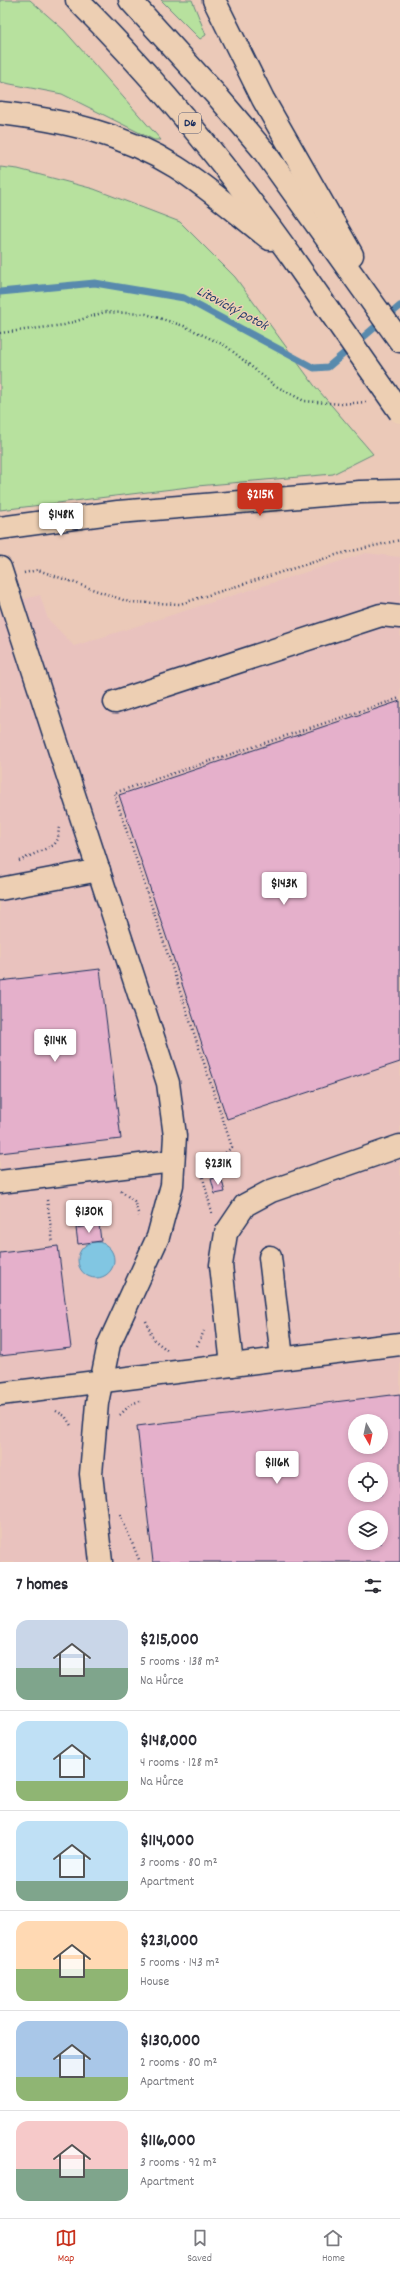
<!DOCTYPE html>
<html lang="en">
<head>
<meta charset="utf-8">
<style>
	:root { --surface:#fff; --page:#f7f7f7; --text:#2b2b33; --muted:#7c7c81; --line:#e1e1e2; --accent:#c8321e }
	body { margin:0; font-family:Dekko,sans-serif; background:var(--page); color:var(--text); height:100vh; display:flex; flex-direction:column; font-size:15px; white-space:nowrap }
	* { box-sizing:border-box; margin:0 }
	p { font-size:13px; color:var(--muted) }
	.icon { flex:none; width:22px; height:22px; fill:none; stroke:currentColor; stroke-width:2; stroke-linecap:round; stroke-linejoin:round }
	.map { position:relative; height:1562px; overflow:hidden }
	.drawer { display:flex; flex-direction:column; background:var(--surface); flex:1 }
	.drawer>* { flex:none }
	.needle { width:26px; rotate:171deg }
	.tools { position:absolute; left:348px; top:1414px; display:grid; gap:8px }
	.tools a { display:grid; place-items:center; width:40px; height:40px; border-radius:50%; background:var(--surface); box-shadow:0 2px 6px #0003; font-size:20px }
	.price { position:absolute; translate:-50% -34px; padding:0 9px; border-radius:4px; background:#fff; color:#222; font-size:13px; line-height:26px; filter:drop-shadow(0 1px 2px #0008) }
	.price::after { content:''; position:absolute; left:50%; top:24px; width:12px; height:9px; margin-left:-6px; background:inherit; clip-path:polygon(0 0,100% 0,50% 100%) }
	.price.active { background:var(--accent); color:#fff }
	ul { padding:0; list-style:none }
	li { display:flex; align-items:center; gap:12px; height:100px; padding:0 16px }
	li+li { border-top:1px solid var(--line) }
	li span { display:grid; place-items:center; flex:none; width:112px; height:80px; border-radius:12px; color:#555 }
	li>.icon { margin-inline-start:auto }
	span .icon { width:48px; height:48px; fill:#fffc; stroke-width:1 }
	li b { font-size:17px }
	h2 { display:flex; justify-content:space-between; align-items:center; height:48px; padding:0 16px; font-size:17px }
	.tab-bar { display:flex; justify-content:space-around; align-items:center; height:56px; border-top:1px solid var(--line); background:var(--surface); font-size:11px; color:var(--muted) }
	.tab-bar a { display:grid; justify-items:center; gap:2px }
	.tab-bar .active { color:var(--accent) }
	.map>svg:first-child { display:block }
</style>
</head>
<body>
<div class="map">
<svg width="400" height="1562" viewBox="0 0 400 1562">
	<rect width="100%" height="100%" fill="#ebc9b8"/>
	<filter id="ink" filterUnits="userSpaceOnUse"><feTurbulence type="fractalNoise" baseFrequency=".025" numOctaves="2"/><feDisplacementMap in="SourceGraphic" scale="8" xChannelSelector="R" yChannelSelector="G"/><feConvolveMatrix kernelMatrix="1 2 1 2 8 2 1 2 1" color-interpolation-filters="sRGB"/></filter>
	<g filter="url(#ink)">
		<path fill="#e9c2be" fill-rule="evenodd" d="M366,553L400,557V1562H0V605L40,595L48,619L74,646ZM355,1421H381V1447H355ZM355,1469H381V1495H355ZM355,1517H381V1543H355Z"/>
		<g fill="#b7e19e" stroke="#69887e">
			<polygon points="0,0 30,0 64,30 161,140 154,140 62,94 0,82"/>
			<polygon points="161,0 192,0 206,35 200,39"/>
			<polygon points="0,167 18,169 94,189 180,222 235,277 314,385 373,454 333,474 197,486 0,510"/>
		</g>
		<circle fill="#81c6e2" stroke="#588aad" cx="96" cy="1260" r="18"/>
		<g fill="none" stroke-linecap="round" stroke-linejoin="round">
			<polyline stroke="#588aad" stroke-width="7" points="0,292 95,283 184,298 314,368 328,367 400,306"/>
		</g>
		<g fill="#e5b0cb" stroke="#1b2f5e" fill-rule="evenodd">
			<polygon points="400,701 400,1062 227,1119 119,795"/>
			<polygon points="100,969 121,1139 0,1153 0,981"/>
			<polygon points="221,1177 225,1192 215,1194 211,1179"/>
			<polygon points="99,1224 101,1241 78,1244 76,1228"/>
			<polygon points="58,1246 71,1348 0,1356 0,1253"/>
			<path d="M400,1394V1562H153L137,1426ZM355,1421H381V1447H355ZM355,1469H381V1495H355ZM355,1517H381V1543H355Z"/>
		</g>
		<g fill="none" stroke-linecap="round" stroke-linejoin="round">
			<g stroke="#1b2f5e" stroke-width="25">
				<g id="minor">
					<polyline points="0,568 168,1083 175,1136 172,1185 158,1237 109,1344 97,1403 91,1474 101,1562"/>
					<polyline points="115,702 381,615 400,617"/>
					<polyline points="0,889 99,870"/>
					<polyline points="0,1182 173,1161"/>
					<polyline points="270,1257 282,1358"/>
					<polyline points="232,1365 221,1265 226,1233 245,1205 271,1191 400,1146"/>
					<polyline points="0,1394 400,1344"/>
				</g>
			</g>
			<g stroke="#1b2f5e" stroke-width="25">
				<polyline id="major" points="0,528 118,512 360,492 400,491"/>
			</g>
			<g stroke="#1b2f5e" stroke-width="25">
				<g id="highway">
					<path d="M77,0C156,79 226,165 291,256"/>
					<polyline points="130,0 218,97 263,150 400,341"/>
					<polyline points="214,0 263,99 352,255"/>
					<path d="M0,113C62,120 122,133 176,167C209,188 239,215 270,239"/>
				</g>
			</g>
			<g stroke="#1b2f5e" stroke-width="2.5" stroke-dasharray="1 3" stroke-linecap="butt">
				<polyline points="0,333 64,325 105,312 146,314 184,326 226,346 274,385 304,401 341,404 366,402"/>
				<polyline points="24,573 38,570 129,602 180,604 339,554 400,540"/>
				<polyline points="19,861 54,845 58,839 59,826"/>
				<polyline points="121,1191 134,1201 139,1216"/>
				<polyline points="47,1200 53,1243"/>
				<polyline points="212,1213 202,1174 232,1147 114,793 400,698"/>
				<polyline points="146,1321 153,1339 167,1350"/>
				<polyline points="197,1346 204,1331"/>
				<polyline points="56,1411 65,1416 72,1427"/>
				<polyline points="120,1415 131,1404 140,1401"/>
				<polyline points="120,1514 140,1562"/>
			</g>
			<use href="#minor" stroke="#edcfb3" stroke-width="22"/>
			<use href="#major" stroke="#edcfb3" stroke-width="22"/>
			<use href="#highway" stroke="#edcfb3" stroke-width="22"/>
			<g stroke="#1b2f5e" stroke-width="25" stroke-linecap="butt">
				<polyline id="highway-bridge" points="291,256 400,412"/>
			</g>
			<use href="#highway-bridge" stroke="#edcfb3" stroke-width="22"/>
		</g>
	</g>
	<g text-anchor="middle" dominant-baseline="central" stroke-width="3" stroke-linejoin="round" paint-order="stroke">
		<rect fill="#edcfb3" stroke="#5a5f78" stroke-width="1" x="179" y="113" width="22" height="20" rx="3"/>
		<g font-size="12" font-weight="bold" fill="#1b2f5e">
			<text x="190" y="123">D6</text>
		</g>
		<g font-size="14" font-style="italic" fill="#253e6b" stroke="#edcfb3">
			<text transform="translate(232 309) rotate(28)">Litovický potok</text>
		</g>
	</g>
</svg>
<div class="tools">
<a><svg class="needle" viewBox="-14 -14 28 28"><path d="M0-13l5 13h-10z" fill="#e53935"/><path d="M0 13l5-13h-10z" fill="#7c7c81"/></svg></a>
<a><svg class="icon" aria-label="locate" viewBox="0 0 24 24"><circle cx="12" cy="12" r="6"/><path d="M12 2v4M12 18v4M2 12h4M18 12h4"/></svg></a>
<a><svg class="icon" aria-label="layers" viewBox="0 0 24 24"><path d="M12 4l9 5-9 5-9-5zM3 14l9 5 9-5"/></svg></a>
</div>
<b class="price active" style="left:260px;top:517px">$215K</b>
<b class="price" style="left:61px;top:537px">$148K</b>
<b class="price" style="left:284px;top:906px">$143K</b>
<b class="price" style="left:55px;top:1063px">$114K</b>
<b class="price" style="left:218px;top:1186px">$231K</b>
<b class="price" style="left:89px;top:1234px">$130K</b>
<b class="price" style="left:277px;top:1485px">$116K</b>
</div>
<section class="drawer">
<h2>7 homes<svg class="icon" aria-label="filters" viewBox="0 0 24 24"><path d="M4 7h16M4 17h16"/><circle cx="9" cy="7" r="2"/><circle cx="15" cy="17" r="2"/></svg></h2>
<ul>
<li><span style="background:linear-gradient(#c9d6e8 60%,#7fa58c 0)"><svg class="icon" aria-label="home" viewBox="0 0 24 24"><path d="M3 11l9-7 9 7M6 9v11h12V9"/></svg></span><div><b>$215,000</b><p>5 rooms · 138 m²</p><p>Na Hůrce</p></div></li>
<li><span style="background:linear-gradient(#bfe0f5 75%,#8fb573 0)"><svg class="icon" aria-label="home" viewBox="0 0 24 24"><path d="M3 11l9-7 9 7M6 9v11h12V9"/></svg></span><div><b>$148,000</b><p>4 rooms · 128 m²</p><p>Na Hůrce</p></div></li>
<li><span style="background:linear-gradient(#bfe0f5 75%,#7fa58c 0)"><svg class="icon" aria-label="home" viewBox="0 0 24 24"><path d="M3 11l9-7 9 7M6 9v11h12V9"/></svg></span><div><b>$114,000</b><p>3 rooms · 80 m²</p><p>Apartment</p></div></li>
<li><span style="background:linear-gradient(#ffd9b3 60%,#8fb573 0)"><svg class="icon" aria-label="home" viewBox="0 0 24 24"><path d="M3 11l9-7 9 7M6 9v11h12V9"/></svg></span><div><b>$231,000</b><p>5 rooms · 143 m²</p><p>House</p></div></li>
<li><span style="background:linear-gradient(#a9c7e8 70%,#8fb573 0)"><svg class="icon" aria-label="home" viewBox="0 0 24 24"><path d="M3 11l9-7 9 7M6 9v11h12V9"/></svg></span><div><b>$130,000</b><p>2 rooms · 80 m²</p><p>Apartment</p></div></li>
<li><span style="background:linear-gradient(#f6c9c9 60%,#7fa58c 0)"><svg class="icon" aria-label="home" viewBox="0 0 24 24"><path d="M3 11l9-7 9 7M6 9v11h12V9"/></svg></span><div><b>$116,000</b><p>3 rooms · 92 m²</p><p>Apartment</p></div></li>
</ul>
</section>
<nav class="tab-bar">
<a class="active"><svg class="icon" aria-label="map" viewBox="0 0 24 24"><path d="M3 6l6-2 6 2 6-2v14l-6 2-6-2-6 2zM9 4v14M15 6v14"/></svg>Map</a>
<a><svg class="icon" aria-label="saved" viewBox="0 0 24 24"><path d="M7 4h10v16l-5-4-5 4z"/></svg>Saved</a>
<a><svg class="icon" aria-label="home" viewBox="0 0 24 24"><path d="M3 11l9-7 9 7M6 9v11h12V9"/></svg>Home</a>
</nav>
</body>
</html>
